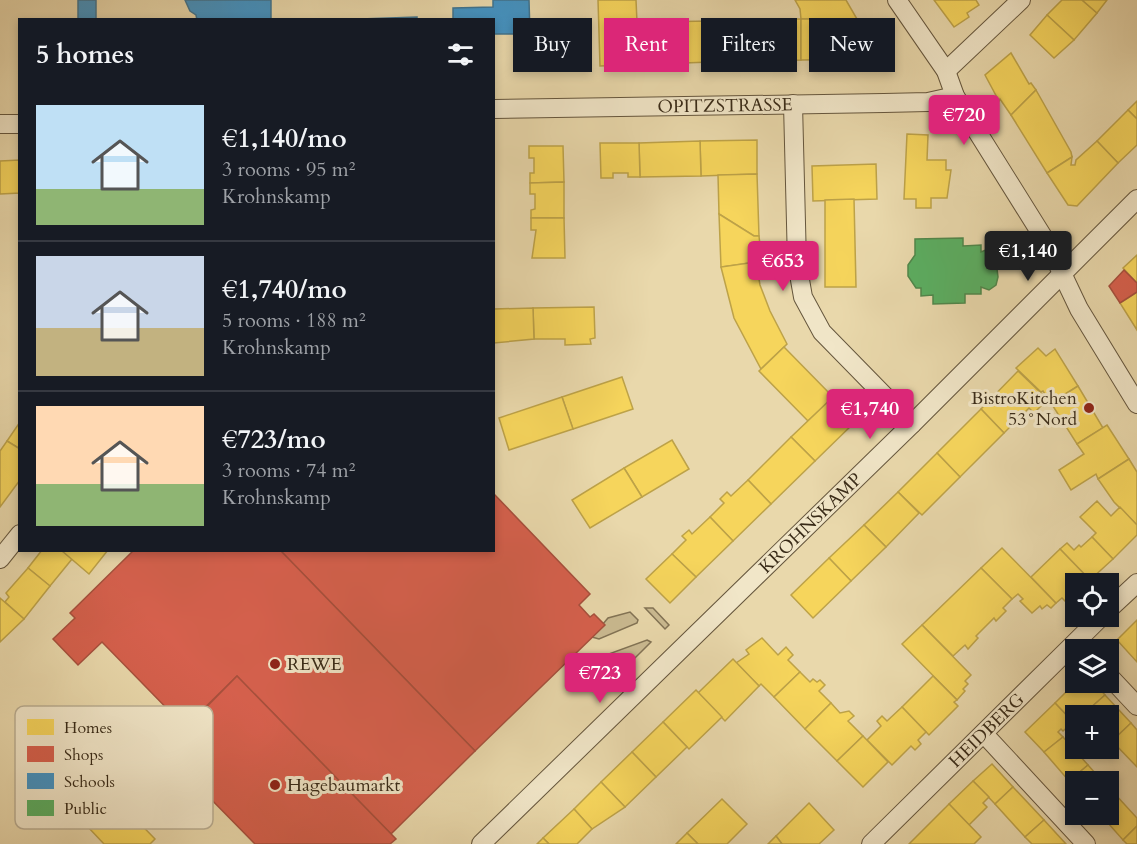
<!DOCTYPE html>
<html lang="en">
<head>
<meta charset="utf-8">
<style>
	:root { --surface:#171b24; --page:#242831; --text:#f1f3f6; --muted:#9ea1a6; --line:#363941; --accent:#db2777 }
	body { margin:0; font-family:Cardo,serif; background:var(--page); color:var(--text); height:100vh; display:flex; flex-direction:column; font-size:22px; white-space:nowrap }
	* { box-sizing:border-box; margin:0 }
	p { font-size:20px; color:var(--muted) }
	.icon { flex:none; width:33px; height:33px; fill:none; stroke:currentColor; stroke-width:2; stroke-linecap:round; stroke-linejoin:round }
	.map { position:relative; flex:1; overflow:hidden }
	.details { position:absolute; left:18px; top:18px; width:477px; height:534px; display:flex; flex-direction:column; background:var(--surface); border-radius:0px; box-shadow:0 3px 9px #0003 }
	.details>* { flex:none }
	.banner { position:absolute; left:513px; top:18px; width:534px; height:54px; display:flex; gap:12px }
	.tools { position:absolute; left:1065px; top:573px; display:grid; gap:12px }
	.tools a { display:grid; place-items:center; width:54px; height:54px; border-radius:0px; background:var(--surface); box-shadow:0 3px 9px #0003; font-size:30px }
	.price { position:absolute; translate:-50% -51px; padding:0 14px; border-radius:6px; background:var(--accent); color:#fff; font-size:20px; line-height:39px; filter:drop-shadow(0 2px 3px #0008) }
	.price::after { content:''; position:absolute; left:50%; top:36px; width:18px; height:14px; margin-left:-9px; background:inherit; clip-path:polygon(0 0,100% 0,50% 100%) }
	.price.selected { background:#222; color:#fff }
	ul { padding:0; list-style:none }
	li { display:flex; align-items:center; gap:18px; height:150px; padding:0 18px }
	li+li { border-top:2px solid var(--line) }
	li span { display:grid; place-items:center; flex:none; width:168px; height:120px; border-radius:0px; color:#555 }
	li>.icon { margin-inline-start:auto }
	span .icon { width:72px; height:72px; fill:#fffc; stroke-width:1 }
	li b { font-size:26px }
	h2 { display:flex; justify-content:space-between; align-items:center; height:72px; padding:0 18px; font-size:26px }
	.pill { padding:0 21px; border-radius:0px; background:var(--surface); box-shadow:0 3px 9px #0003; font-size:21px; line-height:54px }
	.pill.selected { background:var(--accent); color:#fff }
	.map>svg:first-child { display:block }
</style>
</head>
<body>
<div class="map">
<svg width="1137" height="844" viewBox="0 0 1137 844">
	<rect width="100%" height="100%" fill="#e9d8ab"/>
	<filter id="stains"><feTurbulence type="fractalNoise" baseFrequency=".00333" numOctaves="4"/><feColorMatrix values="0 0 0 0 .2 0 0 0 0 .09 0 0 0 0 .02 0 0 0 .5 -.17"/></filter>
	<radialGradient id="worn" r=".72"><stop offset=".6" stop-color="#630" stop-opacity="0"/><stop offset="1" stop-color="#630" stop-opacity=".3"/></radialGradient>
	<g fill="#cbbb92" stroke="#827355" stroke-width="1.5">
		<polygon points="645,608 653,608 669,625 665,629"/>
		<polygon points="630,612 638,620 637,623 599,639 592,637 608,618"/>
		<polygon points="647,640 651,642 618,675 605,661 606,655"/>
	</g>
	<g fill="#f6d55c" stroke="#bda248" stroke-width="1.5">
		<polygon points="598,0 636,0 637,22 657,22 658,64 600,66"/>
		<polygon points="795,0 846,0 857,19 801,19 800,9"/>
		<polygon points="934,0 976,0 979,5 967,13 969,17 954,27"/>
		<polygon points="1062,0 1082,0 1097,13 1074,40 1047,15"/>
		<polygon points="1082,0 1107,0 1097,13"/>
		<polygon points="1047,15 1074,40 1054,58 1030,35"/>
		<polygon points="761,19 762,61 710,62 709,21"/>
		<polygon points="761,19 801,19 801,60 762,61"/>
		<polygon points="801,19 857,19 883,59 801,60"/>
		<polygon points="709,21 710,62 658,64 657,22"/>
		<polygon points="1011,53 1029,84 1031,83 1036,90 1011,115 1000,99 999,101 985,75"/>
		<polygon points="1036,90 1071,152 1072,157 1047,173 1011,115"/>
		<polygon points="1137,101 1137,119 1128,110"/>
		<polygon points="1128,110 1137,119 1137,145 1118,163 1097,141"/>
		<polygon points="907,134 928,135 927,160 946,160 946,170 951,170 947,198 931,198 931,208 916,208 916,199 904,199"/>
		<polygon points="757,140 757,174 701,176 700,141"/>
		<polygon points="700,141 701,176 640,177 639,143"/>
		<polygon points="1097,141 1118,163 1077,206 1068,205 1047,173 1072,157 1071,165 1075,165 1076,160"/>
		<polygon points="600,143 639,143 640,177 628,177 628,173 613,173 613,178 601,178"/>
		<polygon points="529,146 563,146 564,182 530,183 530,173 534,173 534,158 529,158"/>
		<polygon points="20,160 20,193 0,194 0,161"/>
		<polygon points="876,164 877,199 813,201 812,166"/>
		<polygon points="757,174 759,236 754,236 719,214 718,175"/>
		<polygon points="564,182 564,218 531,218 531,210 535,209 535,194 530,194 530,183"/>
		<polygon points="854,199 856,287 825,287 825,200"/>
		<polygon points="719,214 754,236 759,236 760,245 755,245 756,262 721,267"/>
		<polygon points="531,218 564,218 565,258 532,258 536,230 531,230"/>
		<polygon points="1137,255 1137,283 1123,268"/>
		<polygon points="756,262 760,285 770,311 787,344 761,369 734,318 721,267"/>
		<polygon points="1137,292 1137,330 1120,303"/>
		<polygon points="594,307 595,338 590,339 591,344 565,345 565,339 534,339 533,308"/>
		<polygon points="533,308 534,339 494,343 494,309"/>
		<polygon points="784,347 833,397 808,421 759,371"/>
		<polygon points="1038,348 1046,356 1055,349 1078,386 1051,403 1043,391 1041,392 1016,368"/>
		<polygon points="1018,371 1043,395 1037,401 1041,406 1034,413 1029,408 1004,433 981,409"/>
		<polygon points="622,377 633,409 573,429 562,397"/>
		<polygon points="1078,386 1103,428 1077,444 1051,403"/>
		<polygon points="562,397 573,429 509,450 499,418"/>
		<polygon points="833,397 856,421 815,461 791,437"/>
		<polygon points="981,409 1004,433 960,477 937,453"/>
		<polygon points="20,422 20,449 7,441"/>
		<polygon points="1107,425 1129,459 1098,479 1096,474 1071,490 1059,470 1084,454 1077,444"/>
		<polygon points="791,437 815,461 771,504 748,480"/>
		<polygon points="672,440 689,469 642,497 624,468"/>
		<polygon points="7,441 20,449 20,480 0,507 0,451"/>
		<polygon points="937,453 960,477 922,515 898,492"/>
		<polygon points="1129,459 1137,472 1137,525 1114,502 1098,479"/>
		<polygon points="624,468 642,497 590,528 572,500"/>
		<polygon points="748,480 771,504 733,541 710,517 724,503 720,499 727,492 731,496"/>
		<polygon points="898,492 919,513 886,547 864,525"/>
		<polygon points="1097,501 1111,516 1120,507 1137,525 1137,535 1113,559 1092,537 1096,533 1080,517"/>
		<polygon points="710,517 733,541 696,577 672,554 686,540 682,536 689,530 692,534"/>
		<polygon points="864,525 886,547 851,581 829,558"/>
		<polygon points="1092,537 1113,559 1090,580 1060,549 1067,543 1074,550 1079,545 1081,547"/>
		<polygon points="1002,548 1056,603 1051,608 1047,605 1042,609 1040,606 1032,613 1020,601 1023,599 1018,594 1012,599 981,568"/>
		<polygon points="1060,549 1090,580 1087,584 1076,584 1076,591 1065,601 1062,598 1056,603 1031,577"/>
		<polygon points="42,550 61,550 72,559 50,586 28,568"/>
		<polygon points="61,550 108,550 89,574"/>
		<polygon points="672,554 696,577 670,603 646,579"/>
		<polygon points="829,558 851,581 813,618 791,595"/>
		<polygon points="28,568 50,586 24,619 5,602 9,597 6,593"/>
		<polygon points="981,568 1012,599 1003,608 1006,611 996,621 994,618 976,636 978,638 968,649 965,645 953,656 922,625"/>
		<polygon points="0,598 24,619 0,642"/>
		<polygon points="1137,620 1137,662 1117,640"/>
		<polygon points="922,625 971,675 965,681 968,684 963,689 965,691 957,700 902,644"/>
		<polygon points="762,638 778,655 786,647 793,655 788,660 800,672 774,697 761,684 759,686 736,663 749,654 746,650"/>
		<polygon points="733,659 759,686 725,721 698,693"/>
		<polygon points="800,672 810,682 813,679 817,682 820,680 825,685 819,691 831,703 805,729 774,697"/>
		<polygon points="933,676 957,700 954,702 958,706 929,735 902,707"/>
		<polygon points="1076,682 1094,682 1105,695 1087,711 1084,708 1080,711 1082,713 1076,716 1073,722 1055,703"/>
		<polygon points="696,690 722,717 689,749 663,722"/>
		<polygon points="1105,695 1131,723 1112,741 1108,737 1108,716 1090,716 1087,711"/>
		<polygon points="831,703 840,713 849,711 854,716 848,721 863,736 837,761 805,729"/>
		<polygon points="1055,703 1073,722 1063,731 1061,729 1058,732 1063,737 1044,752 1025,732"/>
		<polygon points="902,707 926,732 918,740 921,744 915,750 911,746 892,765 867,740 881,726 877,721 882,716 887,721"/>
		<polygon points="663,722 687,747 656,777 632,752"/>
		<polygon points="1131,723 1137,730 1137,767 1112,741"/>
		<polygon points="863,736 888,762 863,787 837,761"/>
		<polygon points="1063,737 1088,765 1069,781 1044,752"/>
		<polygon points="632,752 656,777 625,807 601,782"/>
		<polygon points="992,764 1013,787 995,804 973,781"/>
		<polygon points="1088,765 1103,782 1076,782 1076,788 1069,781"/>
		<polygon points="973,781 989,797 983,803 987,807 969,825 949,804"/>
		<polygon points="601,782 625,807 592,829 574,809"/>
		<polygon points="1013,787 1044,820 1025,837 995,804"/>
		<polygon points="1114,793 1137,818 1137,826 1123,840 1100,814 1108,814 1108,798"/>
		<polygon points="116,799 155,839 150,844 104,844 88,827"/>
		<polygon points="722,799 747,824 727,844 698,844 687,833"/>
		<polygon points="809,803 834,830 819,844 782,844 776,836"/>
		<polygon points="949,804 981,837 974,844 909,844"/>
		<polygon points="574,809 592,829 577,844 549,844 543,838"/>
		<polygon points="1044,820 1066,844 1032,844 1025,837"/>
		<polygon points="1137,826 1137,844 1127,844 1123,840"/>
		<polygon points="687,833 698,844 676,844"/>
		<polygon points="776,836 782,844 768,844"/>
		<polygon points="543,838 549,844 537,844"/>
	</g>
	<g fill="#d6604d" stroke="#a7503d" stroke-width="1.5">
		<polygon points="1124,270 1137,283 1137,292 1120,303 1109,286"/>
		<polygon points="494,494 590,594 579,605 590,617 594,614 605,625 475,751 280,550 494,550"/>
		<polygon points="134,550 280,550 475,751 391,834 237,676 185,727 102,642 78,665 53,639 75,618 70,613"/>
		<polygon points="237,676 396,839 390,844 255,844 202,790 210,781 172,742"/>
	</g>
	<g fill="#4393c3" stroke="#407490" stroke-width="1.5">
		<rect x="78" y="0" width="18" height="20"/>
		<polygon points="185,0 271,0 271,20 197,20 196,15 190,11"/>
		<polygon points="493,0 529,0 530,34 494,34 494,20 453,20 453,8 493,7"/>
		<polygon points="417,17 417,20 331,20"/>
	</g>
	<polygon fill="#5aae61" stroke="#50874b" stroke-width="1.5" points="963,238 963,246 981,245 981,252 991,248 995,253 998,277 996,285 989,290 981,287 981,294 965,294 965,303 933,304 933,295 921,296 921,288 916,288 908,276 908,265 915,255 915,239"/>
	<g fill="none" stroke-linecap="round" stroke-linejoin="round">
		<g stroke="#65563d" stroke-width="20">
			<g id="street">
				<polyline points="897,0 946,71 955,96 1050,248 1079,309 1137,404"/>
				<polyline points="946,71 1021,0"/>
				<polyline points="793,104 797,263 803,297 822,332 912,424"/>
				<path id="s1" d="M494,109L884,103L928,102L955,96"/>
				<polyline points="0,124 20,124"/>
				<polyline points="0,559 20,534"/>
				<polyline points="1108,610 1137,583"/>
				<polyline points="1108,675 1137,706"/>
				<polyline points="985,735 1086,844"/>
				<path id="s2" d="M481,844L912,424L1137,199"/>
				<path id="s3" d="M871,844L1102,616"/>
			</g>
		</g>
		<use href="#street" stroke="#f1e6c8" stroke-width="18"/>
	</g>
	<g fill="#8f2418" stroke="#f1e6c8" stroke-width="2">
		<circle cx="1089" cy="408" r="6"/>
		<circle cx="275" cy="664" r="6"/>
		<circle cx="275" cy="785" r="6"/>
	</g>
	<g text-anchor="middle" dominant-baseline="central" stroke-width="6" stroke-linejoin="round" paint-order="stroke">
		<g font-size="18" fill="#392b18" stroke="#f1e6c8">
			<text stroke="none"><textPath href="#s1" startOffset="231">OPITZSTRASSE</textPath></text>
			<text stroke="none"><textPath href="#s2" startOffset="460">KROHNSKAMP</textPath></text>
			<text stroke="none"><textPath href="#s3" startOffset="162">HEIDBERG</textPath></text>
		</g>
		<g font-size="18" fill="#392b18" stroke="#f1e6c8" text-anchor="start">
			<text x="1077" y="398" text-anchor="end">BistroKitchen<tspan x="1077" dy="21">53°Nord</tspan></text>
			<text x="287" y="664">REWE</text>
			<text x="287" y="785">Hagebaumarkt</text>
		</g>
	</g>
	<rect x="15" y="706" width="198" height="123" rx="9" fill="#f1e6c8" stroke="#baae93" stroke-width="1.5"/>
	<rect x="27" y="719" width="27" height="16" fill="#f6d55c"/>
	<rect x="27" y="746" width="27" height="16" fill="#d6604d"/>
	<rect x="27" y="773" width="27" height="16" fill="#4393c3"/>
	<rect x="27" y="800" width="27" height="16" fill="#5aae61"/>
	<g font-size="16" fill="#392b18">
		<text x="64" y="733">Homes</text>
		<text x="64" y="760">Shops</text>
		<text x="64" y="787">Schools</text>
		<text x="64" y="814">Public</text>
	</g>
	<rect width="100%" height="100%" filter="url(#stains)"/>
	<rect width="100%" height="100%" fill="url(#worn)"/>
</svg>
<div class="tools">
<a><svg class="icon" aria-label="locate" viewBox="0 0 24 24"><circle cx="12" cy="12" r="6"/><path d="M12 2v4M12 18v4M2 12h4M18 12h4"/></svg></a>
<a><svg class="icon" aria-label="layers" viewBox="0 0 24 24"><path d="M12 4l9 5-9 5-9-5zM3 14l9 5 9-5"/></svg></a>
<a>+</a>
<a>−</a>
</div>
<b class="price" style="left:964px;top:146px">€720</b>
<b class="price selected" style="left:1028px;top:282px">€1,140</b>
<b class="price" style="left:783px;top:292px">€653</b>
<b class="price" style="left:870px;top:440px">€1,740</b>
<b class="price" style="left:600px;top:704px">€723</b>
<div class="banner">
<a class="pill">Buy</a>
<a class="pill selected">Rent</a>
<a class="pill">Filters</a>
<a class="pill">New</a>
</div>
<section class="details">
<h2>5 homes<svg class="icon" aria-label="filters" viewBox="0 0 24 24"><path d="M4 7h16M4 17h16"/><circle cx="9" cy="7" r="2"/><circle cx="15" cy="17" r="2"/></svg></h2>
<ul>
<li><span style="background:linear-gradient(#bfe0f5 70%,#8fb573 0)"><svg class="icon" aria-label="home" viewBox="0 0 24 24"><path d="M3 11l9-7 9 7M6 9v11h12V9"/></svg></span><div><b>€1,140/mo</b><p>3 rooms · 95 m²</p><p>Krohnskamp</p></div></li>
<li><span style="background:linear-gradient(#c9d6e8 60%,#c2b280 0)"><svg class="icon" aria-label="home" viewBox="0 0 24 24"><path d="M3 11l9-7 9 7M6 9v11h12V9"/></svg></span><div><b>€1,740/mo</b><p>5 rooms · 188 m²</p><p>Krohnskamp</p></div></li>
<li><span style="background:linear-gradient(#ffd9b3 65%,#8fb573 0)"><svg class="icon" aria-label="home" viewBox="0 0 24 24"><path d="M3 11l9-7 9 7M6 9v11h12V9"/></svg></span><div><b>€723/mo</b><p>3 rooms · 74 m²</p><p>Krohnskamp</p></div></li>
</ul>
</section>
</div>
</body>
</html>
